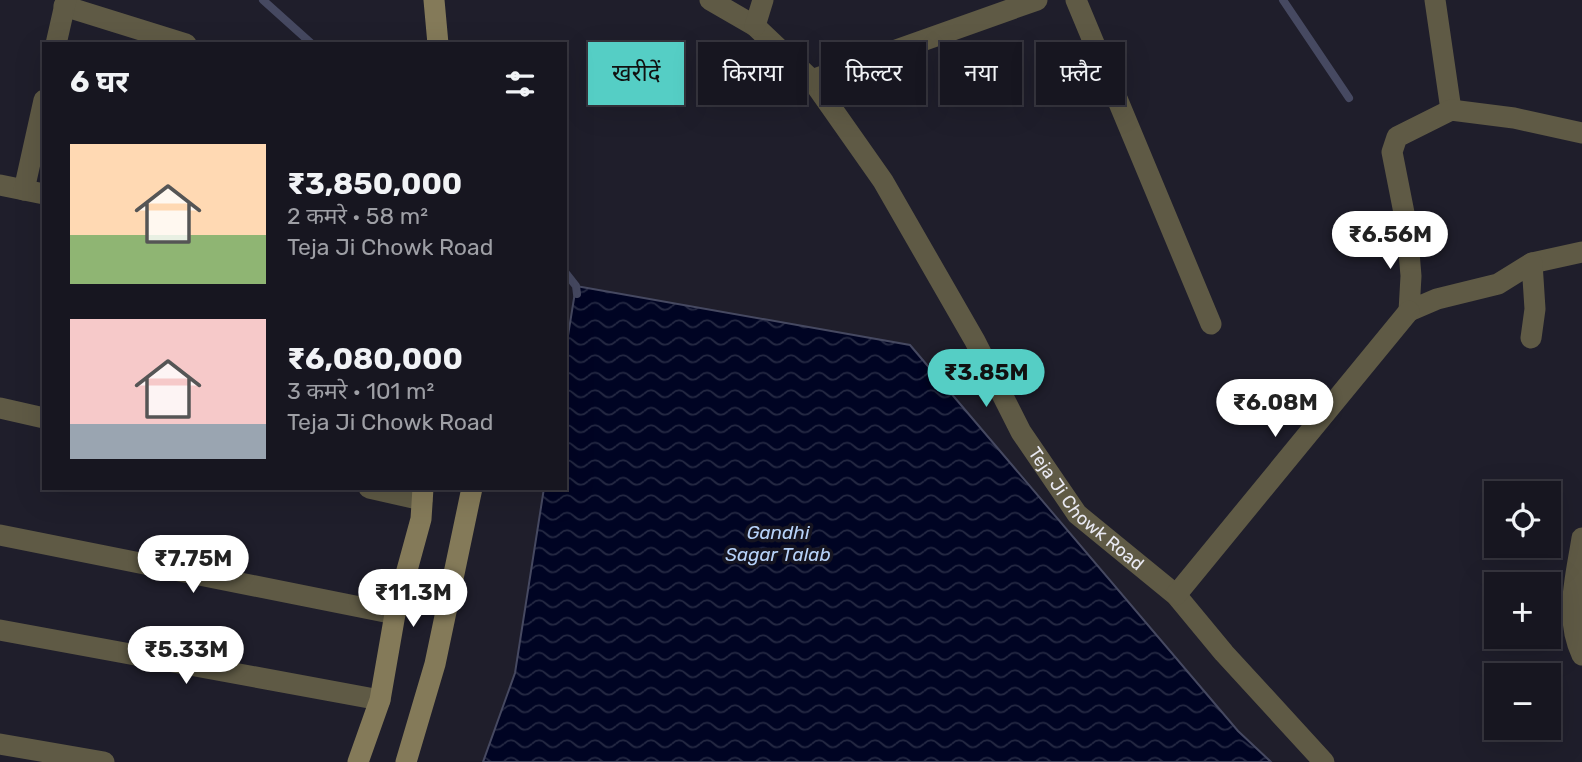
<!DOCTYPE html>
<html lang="hi">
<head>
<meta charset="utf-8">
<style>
	:root { --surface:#171620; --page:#201f29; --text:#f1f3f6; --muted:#9e9fa5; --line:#36353e; --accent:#55cec5 }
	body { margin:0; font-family:Rubik,"Noto Sans Devanagari",sans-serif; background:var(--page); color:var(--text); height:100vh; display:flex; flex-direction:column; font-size:26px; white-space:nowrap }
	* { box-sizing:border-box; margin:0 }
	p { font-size:23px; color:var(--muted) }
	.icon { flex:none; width:38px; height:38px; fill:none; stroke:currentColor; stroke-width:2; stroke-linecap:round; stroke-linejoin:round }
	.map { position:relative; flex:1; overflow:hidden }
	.drawer { position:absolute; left:42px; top:42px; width:525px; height:448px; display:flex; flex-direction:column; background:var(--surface); border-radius:0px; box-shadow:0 7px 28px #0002,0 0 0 2px var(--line) }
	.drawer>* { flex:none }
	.banner { position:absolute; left:588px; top:42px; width:665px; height:63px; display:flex; gap:14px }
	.tools { position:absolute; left:1484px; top:481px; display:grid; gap:14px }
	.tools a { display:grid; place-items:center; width:77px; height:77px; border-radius:0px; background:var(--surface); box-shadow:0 7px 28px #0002,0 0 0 2px var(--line); font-size:35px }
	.price { position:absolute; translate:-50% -60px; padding:0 16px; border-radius:24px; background:#fff; color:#222; font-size:23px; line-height:46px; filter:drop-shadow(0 2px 4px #0008) }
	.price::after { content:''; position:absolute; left:50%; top:42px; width:21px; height:16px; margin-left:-10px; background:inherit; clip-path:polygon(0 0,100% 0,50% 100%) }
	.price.current { background:var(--accent); color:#111 }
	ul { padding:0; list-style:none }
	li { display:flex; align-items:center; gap:21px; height:175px; padding:0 28px }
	li span { display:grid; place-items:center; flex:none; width:196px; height:140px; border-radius:0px; color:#555 }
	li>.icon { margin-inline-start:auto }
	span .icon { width:84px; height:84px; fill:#fffc; stroke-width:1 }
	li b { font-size:30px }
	h2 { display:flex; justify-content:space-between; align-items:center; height:84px; padding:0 28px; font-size:30px }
	.tag { padding:0 24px; border-radius:0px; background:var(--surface); box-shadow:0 7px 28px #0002,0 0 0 2px var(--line); font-size:24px; line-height:63px }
	.tag.current { background:var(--accent); color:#111 }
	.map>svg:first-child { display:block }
</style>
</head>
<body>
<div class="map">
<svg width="1582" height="762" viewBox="0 0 1582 762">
	<defs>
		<pattern id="water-waves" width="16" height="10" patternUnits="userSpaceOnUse" patternTransform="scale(1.75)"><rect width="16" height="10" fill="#000423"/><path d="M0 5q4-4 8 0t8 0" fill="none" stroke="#252943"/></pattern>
	</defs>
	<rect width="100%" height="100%" fill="#1f1e2b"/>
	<polygon fill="url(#water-waves)" stroke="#464961" stroke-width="2" points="576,286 910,345 1238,731 1271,762 483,762 515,673 544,488 565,488 565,354"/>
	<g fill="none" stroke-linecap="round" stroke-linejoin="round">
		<g stroke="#464961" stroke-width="8">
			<polyline points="263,0 312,44"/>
			<polyline points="1283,0 1349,98"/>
			<polyline points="565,272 576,286 577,294"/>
		</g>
		<g stroke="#5f5a45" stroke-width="21">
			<path id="s1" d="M710,0L755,26L812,80L883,181L975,341L1021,432L1077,514L1176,595L1224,653L1324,762"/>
			<polyline points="1076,0 1211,324"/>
			<polyline points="1435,0 1451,110"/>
			<polyline points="64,6 186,44"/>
			<polyline points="755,26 763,0"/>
			<polyline points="56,44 66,0"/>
			<polyline points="812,80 1037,0"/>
			<polyline points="0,185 44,194"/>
			<polyline points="24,190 44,100"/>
			<polyline points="1532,263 1582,252"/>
			<polyline points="1531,338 1535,309 1532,263 1498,284 1437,299 1409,311 1411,276 1407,228 1392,152 1397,137 1451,110 1514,118 1582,133"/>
			<polyline points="0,408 44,418"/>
			<polyline points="369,488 422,500"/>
			<polyline points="0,535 395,614"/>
			<path d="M1582,538C1576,577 1564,617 1582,655"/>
			<polyline points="1176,595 1409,311"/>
			<polyline points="0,630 380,700"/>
			<polyline points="0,744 104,762"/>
		</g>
		<g stroke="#847a59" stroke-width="21">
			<polyline points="434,0 438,44"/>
			<polyline points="358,762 380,700 395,614 421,519 423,488"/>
			<polyline points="406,762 435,664 472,488"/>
		</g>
	</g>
	<g text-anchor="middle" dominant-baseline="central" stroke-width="7" stroke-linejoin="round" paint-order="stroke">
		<g font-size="18" fill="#e9e9f2" stroke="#161521">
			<text stroke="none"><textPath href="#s1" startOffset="642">Teja Ji Chowk Road</textPath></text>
		</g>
		<g font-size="19" font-style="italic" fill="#b7d2f9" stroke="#161521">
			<text x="778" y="532">Gandhi<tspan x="778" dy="22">Sagar Talab</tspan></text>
		</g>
	</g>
</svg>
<div class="tools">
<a><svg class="icon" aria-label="locate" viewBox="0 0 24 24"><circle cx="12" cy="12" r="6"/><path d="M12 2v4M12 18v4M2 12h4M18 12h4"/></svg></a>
<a>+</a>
<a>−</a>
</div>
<b class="price" style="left:1390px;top:271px">₹6.56M</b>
<b class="price current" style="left:986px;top:409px">₹3.85M</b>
<b class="price" style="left:1275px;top:439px">₹6.08M</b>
<b class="price" style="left:193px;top:595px">₹7.75M</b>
<b class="price" style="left:413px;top:629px">₹11.3M</b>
<b class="price" style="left:186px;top:686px">₹5.33M</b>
<div class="banner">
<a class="tag current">खरीदें</a>
<a class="tag">किराया</a>
<a class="tag">फ़िल्टर</a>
<a class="tag">नया</a>
<a class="tag">फ़्लैट</a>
</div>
<section class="drawer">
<h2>6 घर<svg class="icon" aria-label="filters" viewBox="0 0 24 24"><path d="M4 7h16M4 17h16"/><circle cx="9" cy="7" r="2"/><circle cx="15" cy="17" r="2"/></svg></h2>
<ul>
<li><span style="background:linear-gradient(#ffd9b3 65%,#8fb573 0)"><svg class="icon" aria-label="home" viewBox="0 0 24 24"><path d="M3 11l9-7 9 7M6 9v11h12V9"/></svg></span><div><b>₹3,850,000</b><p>2 कमरे · 58 m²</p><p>Teja Ji Chowk Road</p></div></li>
<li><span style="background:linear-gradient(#f6c9c9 75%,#9aa5b1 0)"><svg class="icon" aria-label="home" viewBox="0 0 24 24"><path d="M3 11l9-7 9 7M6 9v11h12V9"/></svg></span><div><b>₹6,080,000</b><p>3 कमरे · 101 m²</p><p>Teja Ji Chowk Road</p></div></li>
</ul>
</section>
</div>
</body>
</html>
